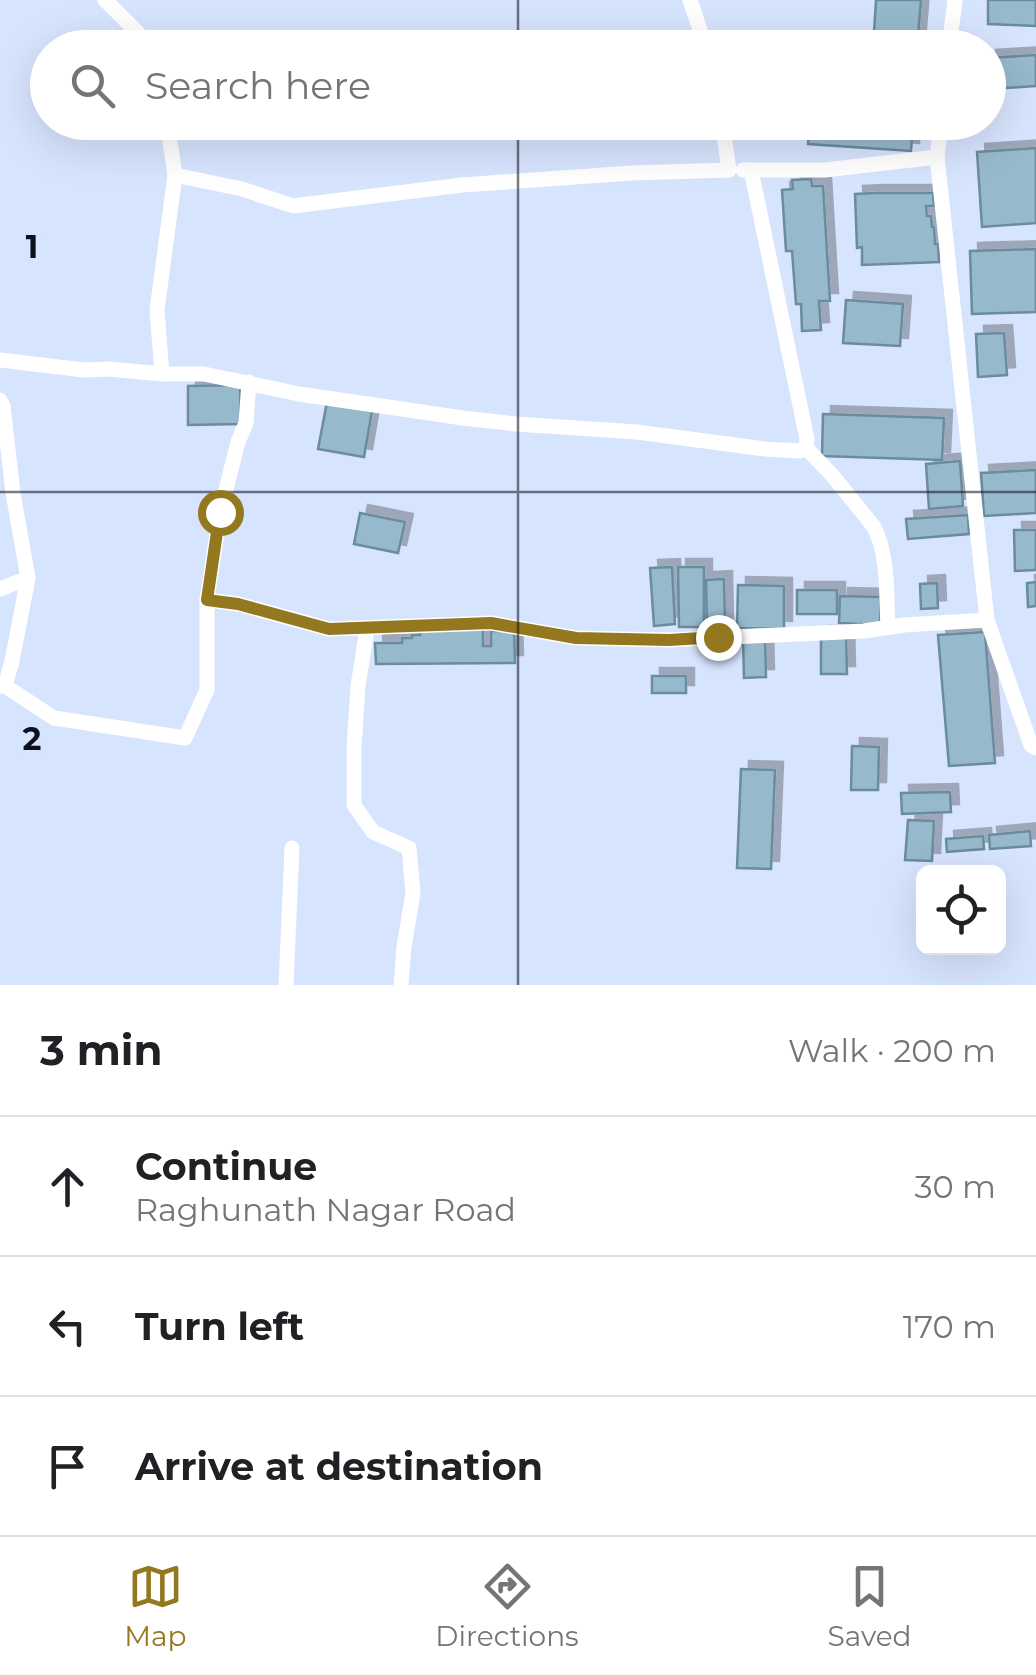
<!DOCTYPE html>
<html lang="en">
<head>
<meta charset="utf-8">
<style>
  :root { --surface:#fff; --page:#f6f6f6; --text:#202124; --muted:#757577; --line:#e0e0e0; --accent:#93781f }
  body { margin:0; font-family:Montserrat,sans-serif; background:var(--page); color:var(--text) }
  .controls { position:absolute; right:30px; bottom:30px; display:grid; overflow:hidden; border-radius:15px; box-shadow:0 10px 40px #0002 }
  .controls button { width:90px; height:90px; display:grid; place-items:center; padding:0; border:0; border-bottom:2px solid var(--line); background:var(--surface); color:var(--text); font:50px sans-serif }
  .stop { position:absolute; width:30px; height:30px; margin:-22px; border:8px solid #93781f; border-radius:50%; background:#fff }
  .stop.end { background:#93781f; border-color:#fff; box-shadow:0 2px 10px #0008 }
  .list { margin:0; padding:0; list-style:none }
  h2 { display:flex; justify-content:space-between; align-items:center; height:130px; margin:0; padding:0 40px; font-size:42px }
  h2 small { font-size:32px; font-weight:400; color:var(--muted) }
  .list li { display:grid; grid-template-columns:65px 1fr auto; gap:30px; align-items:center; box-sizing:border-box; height:140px; padding:0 40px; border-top:2px solid var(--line) }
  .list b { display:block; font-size:38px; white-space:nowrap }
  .list p { margin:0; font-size:32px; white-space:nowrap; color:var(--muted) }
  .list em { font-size:32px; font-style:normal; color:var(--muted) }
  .icon { flex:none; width:55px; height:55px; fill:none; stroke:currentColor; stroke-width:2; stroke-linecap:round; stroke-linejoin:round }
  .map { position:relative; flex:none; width:1036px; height:985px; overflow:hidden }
  .search { position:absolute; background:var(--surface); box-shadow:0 10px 40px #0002; left:30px; right:30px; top:30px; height:110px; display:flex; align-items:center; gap:25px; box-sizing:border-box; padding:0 35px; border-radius:55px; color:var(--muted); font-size:38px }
  .sheet { height:550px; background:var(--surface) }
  nav { display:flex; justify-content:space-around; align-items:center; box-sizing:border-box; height:140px; border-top:2px solid var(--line); background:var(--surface); font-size:28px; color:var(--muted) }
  nav a { display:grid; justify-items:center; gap:5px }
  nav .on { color:var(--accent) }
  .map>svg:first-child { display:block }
  .building { fill:#96b9cb; stroke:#6a8c9d; stroke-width:2.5; filter:url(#shadow) }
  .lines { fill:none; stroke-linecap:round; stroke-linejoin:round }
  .minor { stroke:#fff; stroke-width:15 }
  .route { stroke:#93781f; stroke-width:12 }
  .grid { fill:none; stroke:#0b101a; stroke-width:2.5; stroke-opacity:0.55 }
  .grid-label { font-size:32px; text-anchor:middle; font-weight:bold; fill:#0b101a; stroke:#d7e4fd; stroke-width:10; stroke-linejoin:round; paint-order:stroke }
</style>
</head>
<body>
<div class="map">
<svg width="1036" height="985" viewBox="0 0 1036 985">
  <defs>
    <filter id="shadow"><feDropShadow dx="8" dy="-8" stdDeviation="0" flood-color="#0004"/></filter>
  </defs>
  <rect width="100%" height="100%" fill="#d7e4fd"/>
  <g class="building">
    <path d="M876,0h45l-4,48h-44z"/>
    <path d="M988,0h48v26l-48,-2z"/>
    <path d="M1036,55v31l-46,3 -2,-31z"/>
    <path d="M810,122h103l-2,29 -103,-7z"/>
    <path d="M1036,148v75l-54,4 -5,-75z"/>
    <path d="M811,179l1,7h11l7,115h-11l2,29 -19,1 -1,-27h-5l-4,-53h-6l-4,-61 11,-1 -1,-9z"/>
    <path d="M875,193h58l1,13h-8l1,10h4l1,11h2l1,17h3l1,18 -77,3v-18l-5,1 -2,-54z"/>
    <path d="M1036,249v63l-64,2 -2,-63z"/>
    <path d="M846,300l57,4 -3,42 -57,-3z"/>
    <path d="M1004,333l3,42 -29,2 -2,-43z"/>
    <path d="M240,385l1,39 -53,1v-39z"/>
    <path d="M327,402l45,9 -8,46 -46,-8z"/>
    <path d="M823,414l121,4 -2,42 -120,-4z"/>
    <path d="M960,461l3,45 -34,3 -3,-45z"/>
    <path d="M1036,470v43l-52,3 -3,-43z"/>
    <path d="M360,513l45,9 -7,31 -44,-9z"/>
    <path d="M968,515l1,19 -61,5 -2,-20z"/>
    <path d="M1014,530h22v40l-21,1z"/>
    <path d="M672,567l3,57 -21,2 -4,-58z"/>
    <path d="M678,567h26v60h-25z"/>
    <path d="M724,579l1,47h-18l-1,-46z"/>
    <path d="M1036,582v24l-8,1 -1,-24z"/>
    <path d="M937,583l1,25 -17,1 -1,-25z"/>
    <path d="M738,585l46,1v43l-47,-1z"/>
    <rect x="797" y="590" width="40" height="24"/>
    <path d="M840,596l41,1 -1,28 -41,-2z"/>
    <path d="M483,629v17h8v-15h23l1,32 -139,1 -1,-21h27v-5h10v-3h8v-4z"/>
    <path d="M985,632l10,131 -46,3 -11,-131z"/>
    <path d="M821,634h25l1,40h-26z"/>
    <path d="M765,638l1,39 -22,1 -1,-39z"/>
    <rect x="652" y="676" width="34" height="17"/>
    <path d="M852,746l27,1 -1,43h-27z"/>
    <path d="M741,769l34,1 -4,99 -34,-1z"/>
    <path d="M950,792l1,20 -49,2 -1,-21z"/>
    <path d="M908,820l26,1 -2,40 -27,-1z"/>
    <path d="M1030,831l1,15 -41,3 -1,-14z"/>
    <path d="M983,836l1,13 -37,3 -1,-13z"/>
  </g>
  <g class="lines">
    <g class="minor">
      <path d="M105,0l48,48"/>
      <path d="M690,0l16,48"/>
      <path d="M949,48l6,-48"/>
      <path d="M941,122l-4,35 50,463 44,125 5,3"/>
      <path d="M743,170h82l112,-13"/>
      <path d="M175,175l67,14 51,17 169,-21 170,-12 97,-3 -7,-48"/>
      <path d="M0,360l84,10 25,-1 53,5h42l95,20 164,24 53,6 121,8 128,17 35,2 6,-3 1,-9 -56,-269"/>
      <path d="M162,374l-5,-64 18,-135 -8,-53"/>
      <path d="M0,400l3,6 10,87 15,85 -16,83 -7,25h-5"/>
      <path d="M806,448l27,28 41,51c15,30 12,67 14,100"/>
      <path d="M0,589l28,-11"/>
      <path d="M207,600l31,4 91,25 162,-6 85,15 93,2 195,-9 40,-6 83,-5"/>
      <path d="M367,629l-9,57 -4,61v58l19,27 36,16 4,45 -9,54 -3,38"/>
      <path d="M5,686l49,32 131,20 22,-48v-90l13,-87 18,-71 8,-19 3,-41"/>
      <path d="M286,985l6,-137"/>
    </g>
  </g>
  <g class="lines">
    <path class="route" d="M220,512l-13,88 31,4 91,25 162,-6 85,15 93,2 49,-3"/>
  </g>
  <path class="grid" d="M518,0v48M518,122v863M0,492h1036"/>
  <g class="grid-label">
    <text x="32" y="258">1</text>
    <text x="32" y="750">2</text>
  </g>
</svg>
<div class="controls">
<button><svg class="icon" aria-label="locate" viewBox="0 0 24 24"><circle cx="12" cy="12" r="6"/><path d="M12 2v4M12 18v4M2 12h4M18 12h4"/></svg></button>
</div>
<div class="stop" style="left:220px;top:512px"></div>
<div class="stop end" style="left:718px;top:637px"></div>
<div class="search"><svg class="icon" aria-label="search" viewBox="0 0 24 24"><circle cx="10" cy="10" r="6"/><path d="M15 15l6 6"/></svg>Search here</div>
</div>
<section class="sheet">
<h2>3 min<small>Walk · 200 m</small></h2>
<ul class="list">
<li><svg class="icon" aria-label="ahead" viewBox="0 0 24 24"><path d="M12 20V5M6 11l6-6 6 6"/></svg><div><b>Continue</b><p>Raghunath Nagar Road</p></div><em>30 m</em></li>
<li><svg class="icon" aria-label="left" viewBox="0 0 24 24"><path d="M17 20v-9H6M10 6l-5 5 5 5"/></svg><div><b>Turn left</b></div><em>170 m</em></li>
<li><svg class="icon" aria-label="arrive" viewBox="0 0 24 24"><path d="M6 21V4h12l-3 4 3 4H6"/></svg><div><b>Arrive at destination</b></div></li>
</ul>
</section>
<nav>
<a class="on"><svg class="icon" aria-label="map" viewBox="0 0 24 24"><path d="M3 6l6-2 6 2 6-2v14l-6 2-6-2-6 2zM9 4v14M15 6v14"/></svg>Map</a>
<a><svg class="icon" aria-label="directions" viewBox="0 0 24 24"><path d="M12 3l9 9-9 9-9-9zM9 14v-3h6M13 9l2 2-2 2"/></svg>Directions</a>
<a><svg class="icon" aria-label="saved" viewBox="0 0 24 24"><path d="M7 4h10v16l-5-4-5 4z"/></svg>Saved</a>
</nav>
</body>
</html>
